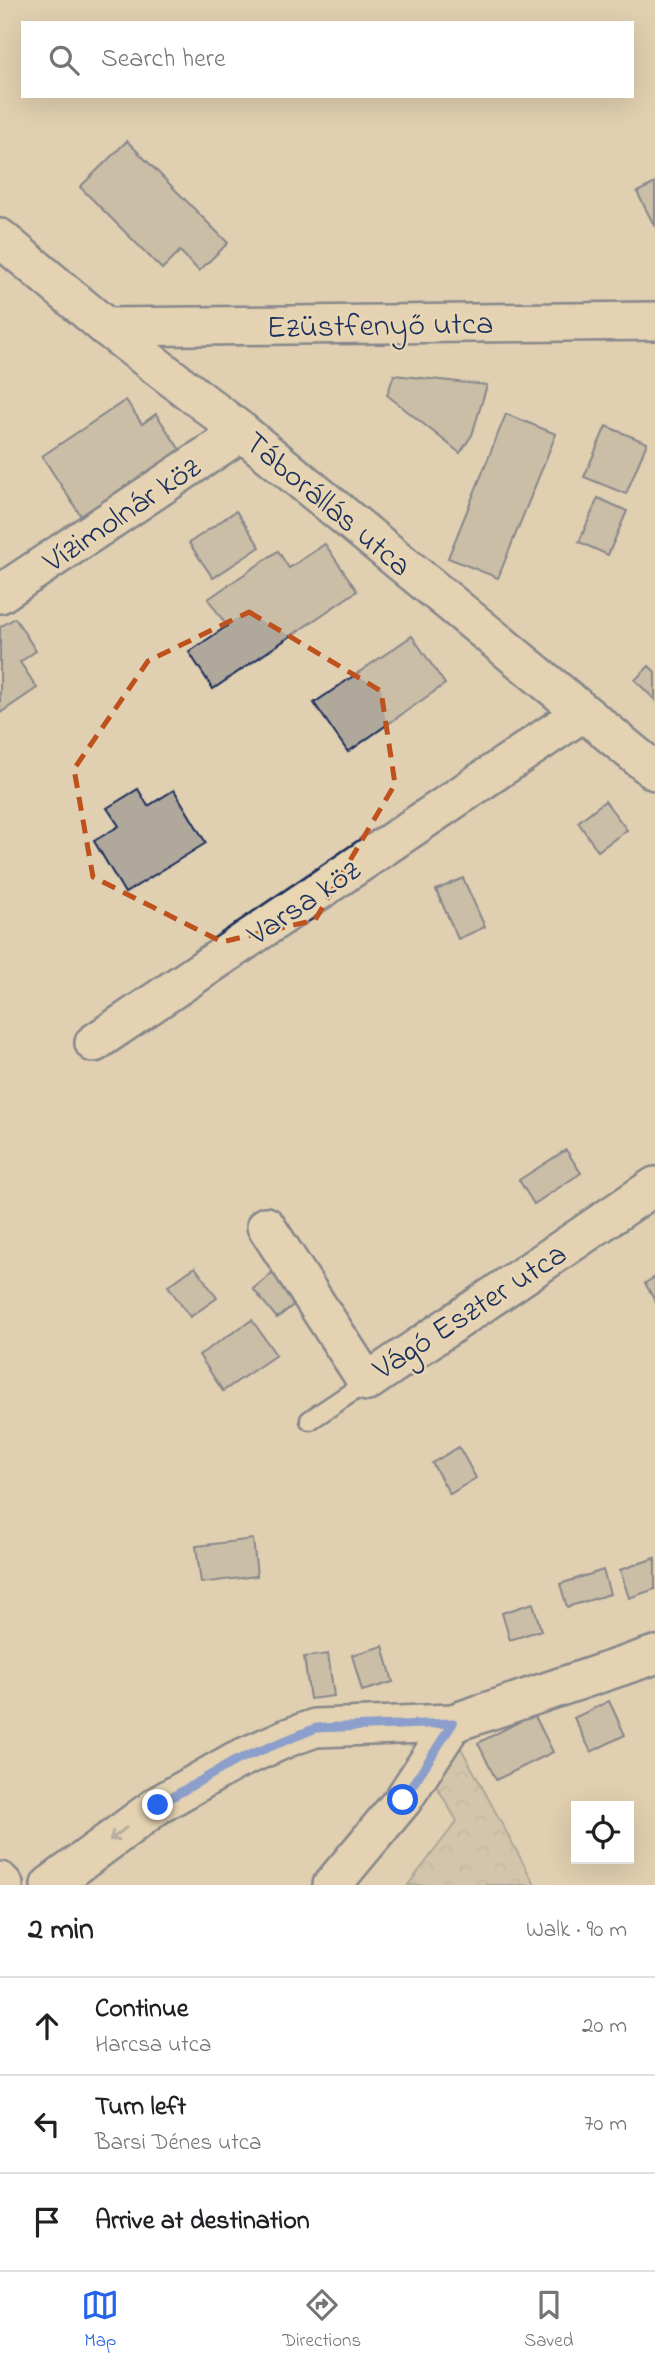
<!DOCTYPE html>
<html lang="en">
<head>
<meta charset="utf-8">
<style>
  :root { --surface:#fff; --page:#f2f2f2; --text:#202124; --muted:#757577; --line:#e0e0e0; --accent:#2563eb }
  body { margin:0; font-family:"Indie Flower",sans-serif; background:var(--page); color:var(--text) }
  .controls { position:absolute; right:21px; bottom:21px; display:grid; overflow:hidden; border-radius:0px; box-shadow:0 7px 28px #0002 }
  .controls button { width:63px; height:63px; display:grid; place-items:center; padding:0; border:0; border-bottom:2px solid var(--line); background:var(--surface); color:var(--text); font:35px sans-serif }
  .stop { position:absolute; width:21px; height:21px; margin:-16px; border:5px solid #2563eb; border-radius:50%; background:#fff }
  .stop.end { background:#2563eb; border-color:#fff; box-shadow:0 2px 7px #0008 }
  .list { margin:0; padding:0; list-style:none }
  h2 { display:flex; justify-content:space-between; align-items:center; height:91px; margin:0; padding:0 28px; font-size:30px }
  h2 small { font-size:23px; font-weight:400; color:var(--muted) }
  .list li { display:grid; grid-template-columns:46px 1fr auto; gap:21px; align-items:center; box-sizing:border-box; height:98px; padding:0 28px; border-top:2px solid var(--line) }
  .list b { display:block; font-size:26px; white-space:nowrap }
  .list p { margin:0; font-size:23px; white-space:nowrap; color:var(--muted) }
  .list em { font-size:23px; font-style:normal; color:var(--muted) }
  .icon { flex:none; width:38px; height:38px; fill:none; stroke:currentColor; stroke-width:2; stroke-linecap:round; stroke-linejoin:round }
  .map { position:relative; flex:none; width:655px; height:1885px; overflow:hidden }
  .search { position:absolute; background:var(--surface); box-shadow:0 7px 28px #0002; left:21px; right:21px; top:21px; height:77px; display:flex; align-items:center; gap:18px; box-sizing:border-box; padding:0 24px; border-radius:0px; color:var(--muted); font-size:26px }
  .sheet { height:385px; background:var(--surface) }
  nav { display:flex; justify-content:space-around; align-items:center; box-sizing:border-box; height:98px; border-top:2px solid var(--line); background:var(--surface); font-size:19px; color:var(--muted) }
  nav a { display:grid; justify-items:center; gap:4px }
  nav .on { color:var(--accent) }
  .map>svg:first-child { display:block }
  .forest { fill:url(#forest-crowns); stroke:#6e7481; stroke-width:2 }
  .building { fill:#afa89b; stroke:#1b2f5e; stroke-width:2 }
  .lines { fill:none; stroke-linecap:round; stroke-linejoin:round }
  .lane-casing { stroke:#1b2f5e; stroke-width:23 }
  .street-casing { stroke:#1b2f5e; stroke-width:42 }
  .lane { stroke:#e8d6b3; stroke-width:18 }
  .street { stroke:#e8d6b3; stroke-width:37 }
  .oneway { stroke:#828288 }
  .route { stroke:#2563eb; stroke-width:9 }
  .marked { fill:none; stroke:#bf511c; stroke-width:5; stroke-dasharray:14 9; stroke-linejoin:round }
  .labels { text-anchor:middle; stroke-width:5; stroke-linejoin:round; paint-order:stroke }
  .street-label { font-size:32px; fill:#1b2f5e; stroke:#e8d6b3 }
</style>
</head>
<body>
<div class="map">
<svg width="655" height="1885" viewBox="0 0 655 1885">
  <defs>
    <pattern id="forest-crowns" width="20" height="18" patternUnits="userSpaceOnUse" patternTransform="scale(1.75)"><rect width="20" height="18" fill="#c2b8a4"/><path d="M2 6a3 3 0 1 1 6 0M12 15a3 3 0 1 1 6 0" fill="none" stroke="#a69e90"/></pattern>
  </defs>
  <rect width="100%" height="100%" fill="#e0cfb0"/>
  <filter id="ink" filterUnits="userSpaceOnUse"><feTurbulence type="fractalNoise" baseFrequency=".0143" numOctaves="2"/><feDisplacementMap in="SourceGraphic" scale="14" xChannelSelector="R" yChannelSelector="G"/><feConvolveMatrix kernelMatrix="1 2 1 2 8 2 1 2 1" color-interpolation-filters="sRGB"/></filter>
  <g filter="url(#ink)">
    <path class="forest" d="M455,1737l80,148h-127l49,-64 -27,-46z"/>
    <g class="building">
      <path d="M127,141l101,102 -29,28 -19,-20 -18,18 -82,-82z"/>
      <path d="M655,183v44l-18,-35z"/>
      <path d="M394,375l93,10 -15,50 -12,18 -73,-58z"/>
      <path d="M126,400l16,24 14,-10 24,36 -99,66 -39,-60z"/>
      <path d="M506,414l50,20 -58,144 -50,-20z"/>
      <path d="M606,426l41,17 -21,51 -42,-17z"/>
      <path d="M598,498l29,13 -19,44 -29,-13z"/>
      <path d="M236,511l24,36 -47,31 -24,-35z"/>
      <path d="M325,544l32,47 -144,98 -24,-37 38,-26 -19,-27 70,-48 11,17z"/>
      <path d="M15,618l21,33 -16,11 17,26 -37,25v-86z"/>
      <path d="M412,636l33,48 -97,68 -34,-49z"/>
      <path d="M649,666l6,6v28l-20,-20z"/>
      <path d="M138,789l10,17 26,-16 32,53 -81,50 -31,-52 25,-15 -12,-18z"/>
      <path d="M605,801l22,29 -29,21 -20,-29z"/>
      <path d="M463,878l22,49 -27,12 -22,-49z"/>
      <path d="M566,1150l15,23 -47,31 -15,-24z"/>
      <path d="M195,1267l22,31 -27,19 -22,-31z"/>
      <path d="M278,1268l24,30 -25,20 -24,-29z"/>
      <path d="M655,1277v24l-10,-18z"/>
      <path d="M252,1320l24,35 -53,36 -24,-36z"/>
      <path d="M459,1447l17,31 -26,16 -18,-31z"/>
      <path d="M253,1539l4,37 -56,7 -5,-37z"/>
      <path d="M655,1558v31l-26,9 -9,-28z"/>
      <path d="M603,1570l7,24 -43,13 -7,-23z"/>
      <path d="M533,1603l8,27 -31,10 -8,-27z"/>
      <path d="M383,1646l10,36 -31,9 -10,-36z"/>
      <path d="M328,1654l6,42 -24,3 -6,-42z"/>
      <path d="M609,1701l16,34 -34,17 -17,-34z"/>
      <path d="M534,1714l19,38 -57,28 -18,-37z"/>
    </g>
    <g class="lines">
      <defs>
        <path id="lane" d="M310,1420l57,-38"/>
        <g id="street">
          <path d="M0,238l106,89 136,105 413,339"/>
          <path d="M106,327l549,-6"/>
          <path d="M0,594l242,-162"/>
          <path d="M94,1043l488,-330"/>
          <path d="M266,1226l101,156 288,-196"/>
          <path d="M0,1881l4,4"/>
          <path d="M50,1885l108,-80 77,-44 52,-23 28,-10 138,-5 202,-68"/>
          <path d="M332,1885l71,-85 50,-77"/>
        </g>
      </defs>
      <use href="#lane" class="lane-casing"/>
      <use href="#street" class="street-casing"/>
      <use href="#lane" class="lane"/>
      <use href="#street" class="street"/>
    </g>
    <defs><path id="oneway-shaft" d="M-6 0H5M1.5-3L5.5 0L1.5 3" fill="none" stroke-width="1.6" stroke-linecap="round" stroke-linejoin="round" transform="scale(1.75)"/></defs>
    <use class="oneway" href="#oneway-shaft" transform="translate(118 1834) rotate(143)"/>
  </g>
  <g class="lines" filter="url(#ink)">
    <path class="route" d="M158,1805l77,-44 81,-33 137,-5 -50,77"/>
  </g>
  <path d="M0 0H655V1885H0ZM249,612l132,79 14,93 -80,136 -93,22 -129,-65 -19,-108 74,-108z" fill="#e0cfb0" fill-opacity=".55" fill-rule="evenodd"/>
  <path class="marked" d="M249,612l132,79 14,93 -80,136 -93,22 -129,-65 -19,-108 74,-108z"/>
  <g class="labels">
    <g class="street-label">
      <text transform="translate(380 324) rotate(-1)" y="11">Ezüstfenyő utca</text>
      <text transform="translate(329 503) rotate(40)" y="11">Táborállás utca</text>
      <text transform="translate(121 513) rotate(-34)" y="11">Vízimolnár köz</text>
      <text transform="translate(303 901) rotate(-34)" y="11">Varsa köz</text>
      <text transform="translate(469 1310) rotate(-33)" y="11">Vágó Eszter utca</text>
    </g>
  </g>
</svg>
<div class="controls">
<button><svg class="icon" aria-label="locate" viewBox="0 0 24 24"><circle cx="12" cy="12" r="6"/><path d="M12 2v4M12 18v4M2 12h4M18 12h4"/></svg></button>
</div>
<div class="stop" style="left:403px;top:1800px"></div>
<div class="stop end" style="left:158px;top:1805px"></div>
<div class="search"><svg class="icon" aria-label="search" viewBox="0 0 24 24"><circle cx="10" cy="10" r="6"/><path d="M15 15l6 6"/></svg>Search here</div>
</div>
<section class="sheet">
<h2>2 min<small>Walk · 90 m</small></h2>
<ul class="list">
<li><svg class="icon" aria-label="ahead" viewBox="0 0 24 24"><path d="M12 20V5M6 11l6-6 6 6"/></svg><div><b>Continue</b><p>Harcsa utca</p></div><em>20 m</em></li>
<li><svg class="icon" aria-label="left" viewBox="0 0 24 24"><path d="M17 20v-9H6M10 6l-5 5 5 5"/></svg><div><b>Turn left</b><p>Barsi Dénes utca</p></div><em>70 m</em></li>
<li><svg class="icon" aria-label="arrive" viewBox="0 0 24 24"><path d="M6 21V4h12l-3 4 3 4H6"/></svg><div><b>Arrive at destination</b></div></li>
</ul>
</section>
<nav>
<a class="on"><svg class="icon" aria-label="map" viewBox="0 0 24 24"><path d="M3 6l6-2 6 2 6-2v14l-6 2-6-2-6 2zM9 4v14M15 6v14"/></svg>Map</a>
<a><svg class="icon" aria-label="directions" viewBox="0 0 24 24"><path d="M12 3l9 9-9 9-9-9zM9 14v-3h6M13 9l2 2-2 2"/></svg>Directions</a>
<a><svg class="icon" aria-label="saved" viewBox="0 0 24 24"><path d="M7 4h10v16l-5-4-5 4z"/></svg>Saved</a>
</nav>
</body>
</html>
